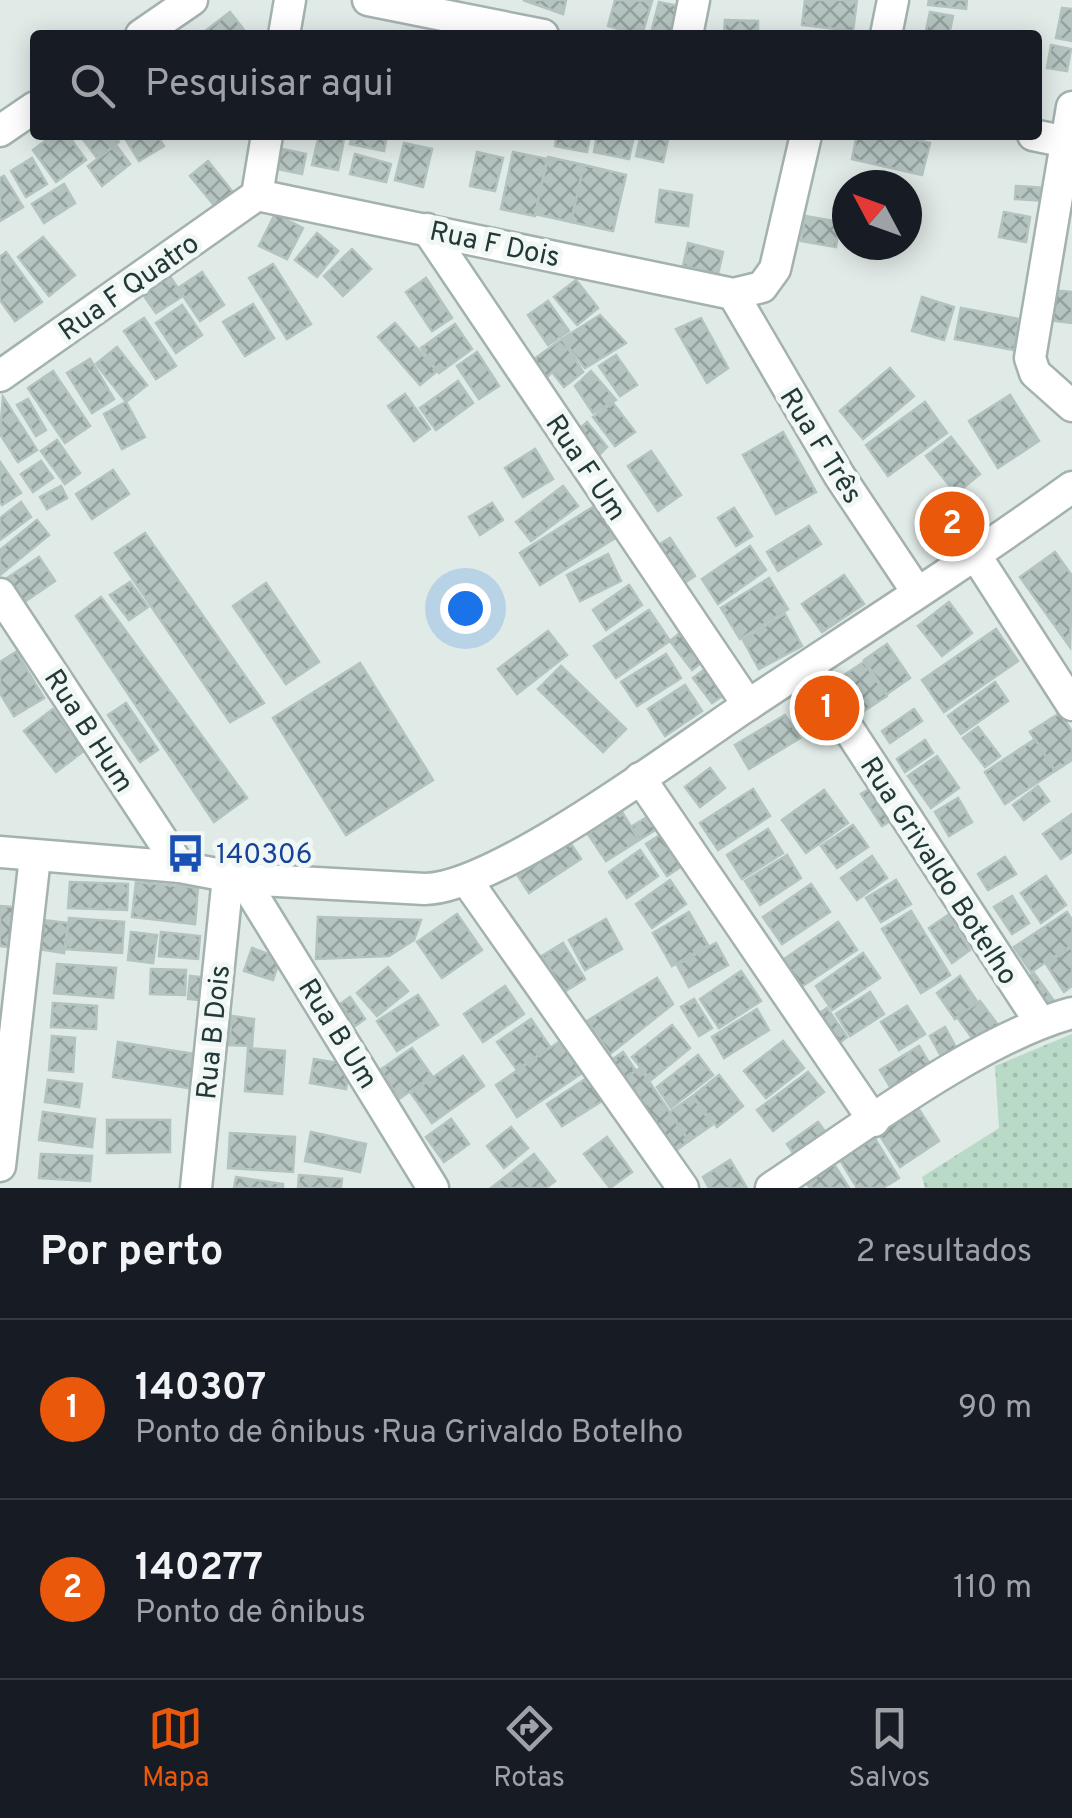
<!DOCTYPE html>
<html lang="pt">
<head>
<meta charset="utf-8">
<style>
  :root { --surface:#171b24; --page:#20242c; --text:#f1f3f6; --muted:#9ea1a6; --line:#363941; --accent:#ea580c }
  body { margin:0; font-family:Overpass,sans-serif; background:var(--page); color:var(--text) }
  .compass { position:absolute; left:832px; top:170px; width:90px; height:90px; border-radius:50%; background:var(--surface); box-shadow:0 5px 25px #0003; rotate:311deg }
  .you { position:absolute; left:465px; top:608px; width:35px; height:35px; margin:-25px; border:8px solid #fff; border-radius:50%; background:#1a73e8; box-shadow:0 0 0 15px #1a73e833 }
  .badge { display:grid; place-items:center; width:65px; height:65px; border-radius:50%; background:var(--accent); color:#fff; font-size:32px; font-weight:700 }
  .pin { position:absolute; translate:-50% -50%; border:5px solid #fff; box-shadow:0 2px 10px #0006 }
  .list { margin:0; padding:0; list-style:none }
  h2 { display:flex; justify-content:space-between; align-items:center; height:130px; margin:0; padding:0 40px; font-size:42px }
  h2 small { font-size:32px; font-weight:400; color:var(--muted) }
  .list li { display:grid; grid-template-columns:65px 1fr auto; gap:30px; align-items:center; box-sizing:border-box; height:180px; padding:0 40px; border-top:2px solid var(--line) }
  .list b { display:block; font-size:38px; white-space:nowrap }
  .list p { margin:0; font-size:32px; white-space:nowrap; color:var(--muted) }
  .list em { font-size:32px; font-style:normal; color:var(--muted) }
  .icon { flex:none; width:55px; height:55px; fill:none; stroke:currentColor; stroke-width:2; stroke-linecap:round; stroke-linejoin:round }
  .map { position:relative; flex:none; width:1072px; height:1188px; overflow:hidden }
  .search { position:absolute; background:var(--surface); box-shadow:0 5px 25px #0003; left:30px; right:30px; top:30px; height:110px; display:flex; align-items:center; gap:25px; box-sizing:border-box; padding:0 35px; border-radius:10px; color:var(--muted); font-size:38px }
  .sheet { height:490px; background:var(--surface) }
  nav { display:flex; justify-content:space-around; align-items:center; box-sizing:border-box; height:140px; border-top:2px solid var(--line); background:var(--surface); font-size:28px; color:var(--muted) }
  nav a { display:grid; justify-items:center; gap:5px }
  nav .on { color:var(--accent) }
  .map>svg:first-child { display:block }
  .grass { fill:url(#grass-dots) }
  .building { fill:url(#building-cross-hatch); stroke:#b3c3bf; stroke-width:2.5 }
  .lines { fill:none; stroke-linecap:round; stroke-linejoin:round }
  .minor-casing { stroke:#a3b1af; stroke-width:35 }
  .minor { stroke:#fff; stroke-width:30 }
  .labels { text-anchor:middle; stroke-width:10; stroke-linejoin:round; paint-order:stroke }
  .street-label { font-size:28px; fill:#223937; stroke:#f0f7f4 }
  .transit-label { font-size:28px; fill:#164399; stroke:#f0f7f4; text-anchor:start }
</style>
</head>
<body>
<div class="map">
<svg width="1072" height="1188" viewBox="0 0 1072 1188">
  <defs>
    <pattern id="grass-dots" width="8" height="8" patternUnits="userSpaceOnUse" patternTransform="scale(2.5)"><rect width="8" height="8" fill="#badac8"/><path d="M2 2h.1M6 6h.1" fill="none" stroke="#a0bcac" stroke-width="1.8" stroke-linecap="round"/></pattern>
    <pattern id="building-cross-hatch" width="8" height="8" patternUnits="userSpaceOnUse" patternTransform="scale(2.5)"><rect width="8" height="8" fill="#b5c4c0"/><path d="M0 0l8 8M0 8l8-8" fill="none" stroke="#93a09d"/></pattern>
  </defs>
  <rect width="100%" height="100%" fill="#e0eae7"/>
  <path class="grass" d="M1072,1034v154h-147l-3,-11 77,-49 -4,-62z"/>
  <g class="building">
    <path d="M523,0h43l-3,14z"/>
    <path d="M615,0l37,1 -10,34 -34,-9z"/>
    <path d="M805,0h52l-4,31 -51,-6z"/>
    <path d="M929,0h38l-1,9 -38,-4z"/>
    <path d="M659,2l19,4 -6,29 -21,-2z"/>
    <path d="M1062,8l10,1v32l-16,-3z"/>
    <path d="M230,12l18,23h-48z"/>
    <path d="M930,12l23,4 -4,19h-24z"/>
    <path d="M725,20l33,1v14h-34z"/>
    <path d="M1051,45l20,4 -4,22 -20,-3z"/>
    <path d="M53,135h15l18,25 -30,22 -23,-32z"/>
    <path d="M80,135h34l5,7 -22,16z"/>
    <path d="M123,135h34l7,11 -25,15z"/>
    <path d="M319,135l25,4 -6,31 -26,-5z"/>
    <path d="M352,135h35l-3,16 -34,-7z"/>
    <path d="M557,135h33l-3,17 -32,-6z"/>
    <path d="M597,135h37l-5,24 -35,-7z"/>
    <path d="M641,135h28l-6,27 -27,-6z"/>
    <path d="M857,135h36l37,8 -8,32 -70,-16z"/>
    <path d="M404,143l28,6 -9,38 -28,-7z"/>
    <path d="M116,145l14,19 -28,22 -14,-20z"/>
    <path d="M273,147l33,7 -4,20 -34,-7z"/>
    <path d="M477,152l26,6 -8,33 -25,-5z"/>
    <path d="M513,152l34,7 -12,57 -34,-7z"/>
    <path d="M355,154l36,10 -5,18 -36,-8z"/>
    <path d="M548,157l36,8 -13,57 -36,-8z"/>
    <path d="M32,158l15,26 -21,13 -15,-26z"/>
    <path d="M208,161l28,35 -18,14 -28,-34z"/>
    <path d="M584,165l42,10 -13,56 -42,-9z"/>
    <path d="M4,176l19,31 -23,14v-43z"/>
    <path d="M64,184l11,19 -31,20 -12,-19z"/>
    <path d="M1016,186l29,2 -1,13 -29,-2z"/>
    <path d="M660,190l32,5 -4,31 -32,-4z"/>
    <path d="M1004,212l26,5 -4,25 -27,-5z"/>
    <path d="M275,214l28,14 -16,31 -28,-13z"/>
    <path d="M805,216l35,6 -4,25 -35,-6z"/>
    <path d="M317,233l21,18 -21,26 -22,-17z"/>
    <path d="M43,237l32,38 -26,21 -31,-39z"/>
    <path d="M688,243l35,9 -5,22 -35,-8z"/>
    <path d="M352,249l19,20 -28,27 -19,-20z"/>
    <path d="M6,252l36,50 -27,19 -15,-21v-43z"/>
    <path d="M273,264l38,60 -24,15 -38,-61z"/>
    <path d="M202,272l22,33 -24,16 -22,-33z"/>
    <path d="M169,275l14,21 -27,17 -14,-20z"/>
    <path d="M426,278l26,40 -20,13 -26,-39z"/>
    <path d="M576,280l22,28 -21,17 -23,-28z"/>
    <path d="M1050,290l22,2v31l-25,-3z"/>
    <path d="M922,297l32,10 -10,33 -32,-9z"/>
    <path d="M548,301l21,30 -21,14 -20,-30z"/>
    <path d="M253,304l21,34 -29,18 -22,-34z"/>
    <path d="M182,305l20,30 -26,18 -20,-30z"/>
    <path d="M961,308l58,11 -5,31 -59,-11z"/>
    <path d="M600,315l26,28 -41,25 -23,-29z"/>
    <path d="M144,318l32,48 -20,13 -32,-48z"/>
    <path d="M701,318l27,50 -21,15 -31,-54z"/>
    <path d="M395,323l42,48 -17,14 -42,-48z"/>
    <path d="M455,324l17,25 -33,24 -18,-25z"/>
    <path d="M562,339l21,33 -19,15 -12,-15 -10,11 -12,-21z"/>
    <path d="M117,347l30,38 -21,17 -30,-38z"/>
    <path d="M477,352l22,34 -20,13 -22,-33z"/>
    <path d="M616,355l21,30 -17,11 -21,-30z"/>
    <path d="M90,359l24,40 -22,14 -25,-40z"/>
    <path d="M890,368l24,28 -51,43 -23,-28z"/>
    <path d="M53,371l37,55 -25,17 -37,-55z"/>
    <path d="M591,371l25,29 -23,13 -18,-27z"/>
    <path d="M458,381l15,22 -37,27 -16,-22z"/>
    <path d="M405,394l25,35 -16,12 -26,-35z"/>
    <path d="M1010,395l29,46 -41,27 -29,-47z"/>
    <path d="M3,397l34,53 -19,12 -18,-28z"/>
    <path d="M28,399l18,31 -10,6 -19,-31z"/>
    <path d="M126,402l19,35 -23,12 -18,-35z"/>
    <path d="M925,402l22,31 -59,43 -22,-31z"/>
    <path d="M613,403l22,29 -20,14 -22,-29z"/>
    <path d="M587,422l20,25 -12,12 -20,-26z"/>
    <path d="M783,432l33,60 -40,22 -33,-59z"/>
    <path d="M951,437l29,37 -24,20 -30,-38z"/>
    <path d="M57,440l23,33 -15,11 -24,-33z"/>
    <path d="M535,449l18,30 -30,18 -18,-29z"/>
    <path d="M651,451l30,44 -23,16 -30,-45z"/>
    <path d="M41,461l12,17 -20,14 -12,-18z"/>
    <path d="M0,462l21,31 -19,12 -2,-3z"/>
    <path d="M113,470l16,24 -37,25 -16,-25z"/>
    <path d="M61,486l6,12 -20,11 -7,-12z"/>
    <path d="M563,486l15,20 -47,35 -15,-19z"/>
    <path d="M21,502l10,15 -31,23v-22z"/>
    <path d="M492,503l11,17 -23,15 -11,-18z"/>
    <path d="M596,505l19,33 -75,47 -20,-32z"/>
    <path d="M734,508l18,28 -16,10 -18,-28z"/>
    <path d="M37,520l12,15 -49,40v-25z"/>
    <path d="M809,526l12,18 -43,27 -11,-19z"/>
    <path d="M145,533l119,170 -34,19 -115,-169z"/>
    <path d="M670,538l25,38 -15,10 -25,-39z"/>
    <path d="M750,546l16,24 -48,34 -16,-25z"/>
    <path d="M1055,552l17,24 -2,71 -50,-70z"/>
    <path d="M608,554l13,27 -41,20 -13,-26z"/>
    <path d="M39,557l16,24 -35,24 -16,-25z"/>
    <path d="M844,575l20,29 -42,28 -20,-28z"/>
    <path d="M769,578l19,31 -48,30 -19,-31z"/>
    <path d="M130,582l18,25 -19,13 -19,-25z"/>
    <path d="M266,583l53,79 -33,22 -53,-78z"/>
    <path d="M629,585l13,20 -36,25 -13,-20z"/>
    <path d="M101,597l146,201 -33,24 -138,-206z"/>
    <path d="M949,602l23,31 -30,23 -24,-30z"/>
    <path d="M649,610l21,31 -54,37 -22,-32z"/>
    <path d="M785,614l17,32 -43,23 -16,-29z"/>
    <path d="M996,629l22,32 -74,51 -22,-32z"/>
    <path d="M684,630l23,28 -15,12 -22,-29z"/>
    <path d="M548,631l19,24 -50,39 -19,-25z"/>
    <path d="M887,644l23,34 -23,16 -23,-34z"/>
    <path d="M16,652l28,46 -30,18 -14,-23v-31z"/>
    <path d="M666,654l15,24 -44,28 -16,-24z"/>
    <path d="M864,662l23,34 -23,15 -23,-34z"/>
    <path d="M360,663l73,117 -87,55 -73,-117z"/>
    <path d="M561,666l65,63 -23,23 -65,-63z"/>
    <path d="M705,669l19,26 -12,8 -19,-25z"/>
    <path d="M995,682l13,19 -47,33 -13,-18z"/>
    <path d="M685,685l17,26 -37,25 -17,-27z"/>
    <path d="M126,703l32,47 -18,12 -32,-47z"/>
    <path d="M53,709l32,41 -29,22 -32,-41z"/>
    <path d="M914,709l8,12 -32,22 -8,-12z"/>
    <path d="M1060,713l12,18v29l-17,11 -25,-39z"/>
    <path d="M785,715l15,23 -51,31 -14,-24z"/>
    <path d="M978,727l22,29 -15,11 -22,-29z"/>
    <path d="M1035,739l20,32 -50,33 -20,-32z"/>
    <path d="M925,740l8,13 -28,19 -8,-13z"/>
    <path d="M937,756l22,32 -28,20 -23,-32z"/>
    <path d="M710,768l15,20 -25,19 -15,-20z"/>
    <path d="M875,786l20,32 -13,8 -21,-32z"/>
    <path d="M1038,786l11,15 -25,19 -11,-15z"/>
    <path d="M753,789l17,27 -52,34 -18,-27z"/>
    <path d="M824,790l24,33 -42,30 -24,-33z"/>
    <path d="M958,798l14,24 -23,14 -14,-24z"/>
    <path d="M622,812l17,28 -33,21 -18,-27z"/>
    <path d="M652,814l8,13 -21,13 -8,-13z"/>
    <path d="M1072,814v38l-11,7 -18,-25z"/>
    <path d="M853,825l15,22 -31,21 -16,-22z"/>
    <path d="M768,829l15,24 -41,26 -15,-24z"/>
    <path d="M665,832l20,32 -18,12 -21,-32z"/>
    <path d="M569,841l12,18 -52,34 -11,-17z"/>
    <path d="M640,850l18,26 -31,22 -18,-26z"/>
    <path d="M787,855l14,23 -41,27 -15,-24z"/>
    <path d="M872,856l15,22 -30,22 -16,-22z"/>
    <path d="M1005,857l11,17 -28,16 -10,-16z"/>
    <path d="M1046,876l20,29 -25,18 -20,-30z"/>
    <path d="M670,880l16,24 -34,24 -16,-24z"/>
    <path d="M896,880l15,24 -30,18 -15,-24z"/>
    <path d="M70,882l58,2 -1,26 -59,-2z"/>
    <path d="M136,882l62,6 -3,36 -63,-7z"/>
    <path d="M811,884l19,28 -48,32 -19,-27z"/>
    <path d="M1012,896l17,27 -17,11 -18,-27z"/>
    <path d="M0,906l23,2 -5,40 -18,-2z"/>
    <path d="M911,911l39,64 -29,18 -39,-64z"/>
    <path d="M689,912l19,33 -36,21 -19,-33z"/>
    <path d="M1067,912l5,8v25l-41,27 -17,-25z"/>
    <path d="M457,914l25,36 -40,28 -25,-36z"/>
    <path d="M948,915l22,35 -18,13 -23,-35z"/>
    <path d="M318,917l103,3 -7,20 -25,16 -73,3z"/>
    <path d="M69,918l55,4 -2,31 -56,-4z"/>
    <path d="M606,919l16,30 -37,21 -16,-30z"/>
    <path d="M43,920l25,3 -4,30 -26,-4z"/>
    <path d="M838,922l19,28 -65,43 -18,-27z"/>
    <path d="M131,932l26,3 -4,28 -25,-3z"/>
    <path d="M161,932l39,4 -2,23 -39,-3z"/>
    <path d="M563,943l22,36 -21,13 -22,-36z"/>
    <path d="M716,943l12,22 -39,22 -12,-22z"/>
    <path d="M1072,947v39l-8,6 -18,-28z"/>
    <path d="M252,948l28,10 -7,22 -29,-9z"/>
    <path d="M863,953l17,25 -48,32 -16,-24z"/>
    <path d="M57,964l59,4 -3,30 -59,-5z"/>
    <path d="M388,967l20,24 -31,25 -20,-23z"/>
    <path d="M151,969l35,1 -1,25 -35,-1z"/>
    <path d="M741,971l20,30 -42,27 -19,-29z"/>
    <path d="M1034,973l20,28 -15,12 -20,-29z"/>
    <path d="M190,976l21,2 -3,23 -20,-2z"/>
    <path d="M960,976l18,27 -23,16 -18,-26z"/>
    <path d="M657,978l16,26 -63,50 -23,-33z"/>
    <path d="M505,986l19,28 -41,28 -19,-28z"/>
    <path d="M870,992l14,22 -34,22 -14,-22z"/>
    <path d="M418,995l20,30 -41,26 -20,-30z"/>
    <path d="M350,997l15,22 -10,7 -15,-22z"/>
    <path d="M694,999l18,29 -13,8 -18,-29z"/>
    <path d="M980,1001l18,24 -23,17 -18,-25z"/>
    <path d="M53,1003l44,3 -1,23 -45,-2z"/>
    <path d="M907,1006l18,28 -26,16 -18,-28z"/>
    <path d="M827,1008l20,29 -10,8 -20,-30z"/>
    <path d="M757,1009l12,21 -45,28 -12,-21z"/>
    <path d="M232,1016l22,3 -2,27 -23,-1z"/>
    <path d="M531,1019l19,28 -33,23 -20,-28z"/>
    <path d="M672,1025l18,23 -39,32 -19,-23z"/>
    <path d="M945,1027l16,30 -15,8 -16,-29z"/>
    <path d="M52,1036l23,2 -2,34 -24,-2z"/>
    <path d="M566,1037l22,32 -71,48 -21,-32z"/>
    <path d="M783,1041l21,27 -38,30 -22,-27z"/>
    <path d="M118,1042l83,13 -5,34 -83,-12z"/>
    <path d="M919,1046l15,25 -39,24 -15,-25z"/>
    <path d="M248,1048l37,3 -3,43 -37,-3z"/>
    <path d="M412,1048l20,28 -33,23 -19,-29z"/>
    <path d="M623,1052l13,19 -14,9 -12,-19z"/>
    <path d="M698,1055l15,20 -42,33 -14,-21z"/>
    <path d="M463,1056l21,30 -52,37 -21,-30z"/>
    <path d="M314,1059l36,6 -4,24 -36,-6z"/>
    <path d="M640,1068l49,73 -18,13 -50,-73z"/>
    <path d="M808,1072l16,20 -51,39 -16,-21z"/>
    <path d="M719,1075l24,31 -26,21 -24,-31z"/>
    <path d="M590,1076l15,23 -43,27 -15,-22z"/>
    <path d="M48,1080l34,4 -3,23 -34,-5z"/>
    <path d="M693,1096l19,29 -23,16 -19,-29z"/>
    <path d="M918,1108l21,33 -39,26 -21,-33z"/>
    <path d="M43,1112l52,7 -3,28 -53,-7z"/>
    <path d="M451,1119l18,25 -25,18 -18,-25z"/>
    <path d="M107,1120h63v32l-63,1z"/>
    <path d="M818,1122l14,19 -32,22 -13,-19z"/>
    <path d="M511,1127l17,21 -24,20 -17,-22z"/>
    <path d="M311,1132l55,12 -6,28 -55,-11z"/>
    <path d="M230,1133l65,4 -2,35 -65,-4z"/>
    <path d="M872,1134l27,44 -16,10h-26l-20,-33z"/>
    <path d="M607,1137l25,35 -22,16 -26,-34z"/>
    <path d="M41,1154l51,2 -2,25 -51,-3z"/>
    <path d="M534,1154l21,27 -9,7h-55z"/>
    <path d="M730,1160l17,28h-38l-6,-11z"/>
    <path d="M832,1161l17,27h-39l-6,-8z"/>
    <path d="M299,1175l43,4 -1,9h-43z"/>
    <path d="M236,1177l47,7v4h-49z"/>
  </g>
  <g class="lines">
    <defs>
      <g id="minor">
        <path d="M368,0l175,35"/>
        <path d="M141,35l51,-35"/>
        <path d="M284,35l6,-35"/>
        <path d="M687,35l7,-35"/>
        <path d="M886,35l7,-35"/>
        <path d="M1072,107l-42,251 5,15 37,33"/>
        <path d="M0,131l35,-24"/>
        <path d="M1033,135l39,8"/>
        <path d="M257,195l476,99 29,-7 13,-18 31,-134"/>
        <path d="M257,195l10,-60"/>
        <path d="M427,229l321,476"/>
        <path d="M733,294l106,181 78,117"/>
        <path d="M0,376l257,-181"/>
        <path d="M976,556l96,149"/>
        <path d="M0,594l180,273"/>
        <path d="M808,667l232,355"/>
        <path d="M640,778l234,343"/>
        <path d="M0,852l180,15 63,12 182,10c72,-1 254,-138 320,-182 110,-73 220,-143 327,-220"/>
        <path d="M243,879l190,309"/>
        <path d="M467,881l216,307"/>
        <path d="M0,1166l35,-309"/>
        <path d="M196,1188l32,-311"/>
        <path d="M771,1188c85,-56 206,-149 301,-175"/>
      </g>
    </defs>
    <use href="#minor" class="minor-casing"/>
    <use href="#minor" class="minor"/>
  </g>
  <defs>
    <symbol id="bus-bare" viewBox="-9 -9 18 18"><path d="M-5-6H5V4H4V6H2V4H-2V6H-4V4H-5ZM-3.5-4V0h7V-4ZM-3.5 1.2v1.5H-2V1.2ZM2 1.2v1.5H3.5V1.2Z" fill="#1a4fb4" stroke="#f0f7f4" stroke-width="2.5" paint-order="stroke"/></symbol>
  </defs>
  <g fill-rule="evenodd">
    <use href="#bus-bare" x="158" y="826" width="55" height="55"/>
  </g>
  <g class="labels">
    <g class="street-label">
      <text transform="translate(495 243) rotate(12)" y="10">Rua F Dois</text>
      <text transform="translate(128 286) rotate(-35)" y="10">Rua F Quatro</text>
      <text transform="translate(822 445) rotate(58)" y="10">Rua F Três</text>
      <text transform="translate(587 467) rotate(56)" y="10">Rua F Um</text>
      <text transform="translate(90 730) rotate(57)" y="10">Rua B Hum</text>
      <text transform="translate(940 870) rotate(57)" y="10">Rua Grivaldo Botelho</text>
      <text transform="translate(212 1032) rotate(-84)" y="10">Rua B Dois</text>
      <text transform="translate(339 1033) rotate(58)" y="10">Rua B Um</text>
    </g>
    <g class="transit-label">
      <text x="216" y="863">140306</text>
    </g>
  </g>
</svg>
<svg class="compass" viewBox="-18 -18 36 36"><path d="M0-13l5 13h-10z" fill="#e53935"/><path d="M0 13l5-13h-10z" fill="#9ea1a6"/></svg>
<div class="you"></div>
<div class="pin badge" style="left:827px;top:708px">1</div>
<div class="pin badge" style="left:952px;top:524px">2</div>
<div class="search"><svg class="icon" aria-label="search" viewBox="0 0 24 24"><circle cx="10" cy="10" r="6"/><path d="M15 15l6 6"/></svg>Pesquisar aqui</div>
</div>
<section class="sheet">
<h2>Por perto<small>2 resultados</small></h2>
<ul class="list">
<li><span class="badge">1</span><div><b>140307</b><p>Ponto de ônibus · Rua Grivaldo Botelho</p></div><em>90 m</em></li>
<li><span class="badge">2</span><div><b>140277</b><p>Ponto de ônibus</p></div><em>110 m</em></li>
</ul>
</section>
<nav>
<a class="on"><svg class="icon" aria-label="map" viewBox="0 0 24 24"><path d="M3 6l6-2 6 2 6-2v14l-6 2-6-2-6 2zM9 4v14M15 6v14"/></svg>Mapa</a>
<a><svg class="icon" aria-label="directions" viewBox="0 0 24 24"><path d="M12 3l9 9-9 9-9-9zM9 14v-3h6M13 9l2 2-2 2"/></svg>Rotas</a>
<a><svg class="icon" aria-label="saved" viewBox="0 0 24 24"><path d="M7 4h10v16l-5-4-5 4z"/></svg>Salvos</a>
</nav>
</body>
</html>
